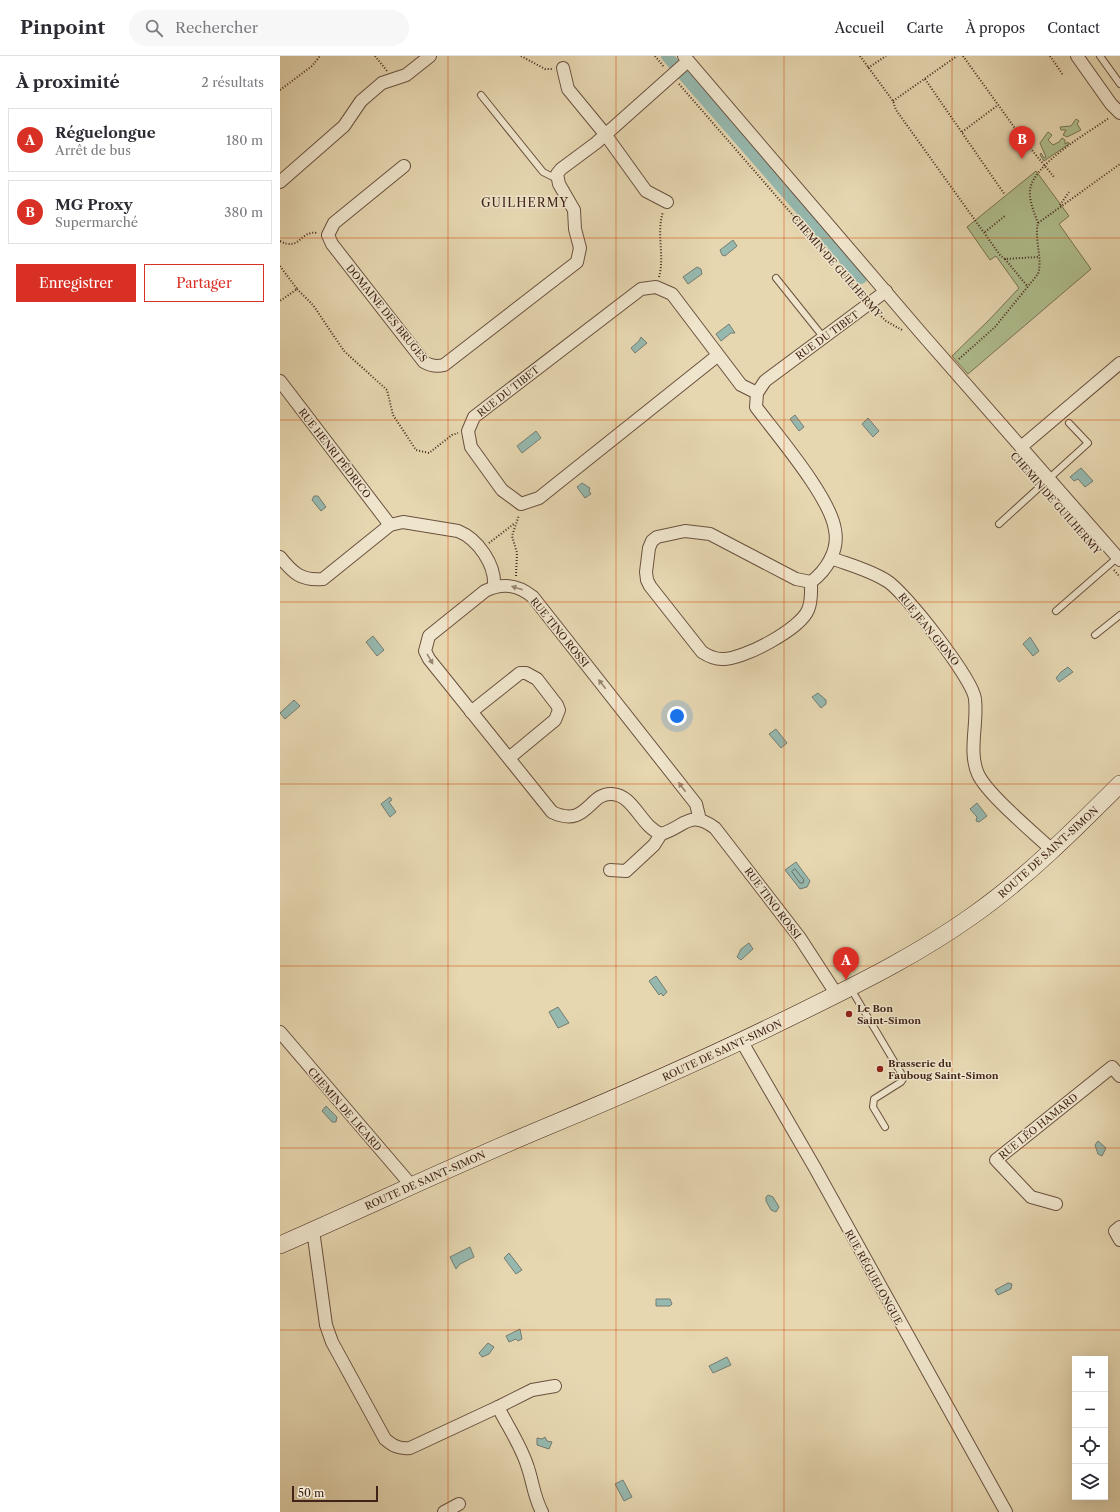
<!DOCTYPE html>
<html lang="fr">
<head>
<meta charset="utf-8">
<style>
  :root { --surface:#fff; --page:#f7f7f7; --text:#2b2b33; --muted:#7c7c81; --line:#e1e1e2; --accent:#d93025 }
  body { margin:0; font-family:"Libre Caslon Text",serif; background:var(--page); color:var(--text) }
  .controls { position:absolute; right:12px; bottom:12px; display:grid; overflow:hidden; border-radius:0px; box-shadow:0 4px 16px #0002 }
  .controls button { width:36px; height:36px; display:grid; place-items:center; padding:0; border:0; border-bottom:1px solid var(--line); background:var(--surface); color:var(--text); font:20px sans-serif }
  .scale { position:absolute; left:12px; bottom:10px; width:86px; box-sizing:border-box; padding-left:4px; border:2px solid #412419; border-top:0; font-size:11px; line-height:14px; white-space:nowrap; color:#412419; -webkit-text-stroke:3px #efe5cc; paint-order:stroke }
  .you { position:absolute; left:397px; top:660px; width:14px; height:14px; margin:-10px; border:3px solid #fff; border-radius:50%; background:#1a73e8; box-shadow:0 0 0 6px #1a73e833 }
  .badge { display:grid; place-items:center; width:26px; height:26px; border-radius:50%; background:var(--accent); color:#fff; font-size:13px; font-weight:700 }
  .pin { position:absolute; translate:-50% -33px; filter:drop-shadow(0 1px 2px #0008) }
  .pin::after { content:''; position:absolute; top:21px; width:14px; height:12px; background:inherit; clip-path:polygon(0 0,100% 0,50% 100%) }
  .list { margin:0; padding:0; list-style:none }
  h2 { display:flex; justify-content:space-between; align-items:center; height:52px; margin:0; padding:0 16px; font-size:17px }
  h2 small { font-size:13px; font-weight:400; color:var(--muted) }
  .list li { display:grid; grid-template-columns:26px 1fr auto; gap:12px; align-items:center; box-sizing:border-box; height:64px; margin:0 8px 8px; padding:0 8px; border:1px solid var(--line); border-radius:0px }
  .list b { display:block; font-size:15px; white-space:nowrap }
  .list p { margin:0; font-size:13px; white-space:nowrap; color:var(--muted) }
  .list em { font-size:13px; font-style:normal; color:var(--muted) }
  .actions { display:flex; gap:8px; padding:12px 16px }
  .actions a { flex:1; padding:9px 0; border:1px solid var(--accent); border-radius:0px; text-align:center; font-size:14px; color:var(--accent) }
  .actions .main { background:var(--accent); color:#fff }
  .icon { flex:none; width:22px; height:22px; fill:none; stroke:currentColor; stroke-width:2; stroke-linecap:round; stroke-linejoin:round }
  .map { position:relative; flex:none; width:840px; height:1456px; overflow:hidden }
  header { display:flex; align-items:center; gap:24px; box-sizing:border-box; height:56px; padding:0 20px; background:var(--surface); border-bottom:1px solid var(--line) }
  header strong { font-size:19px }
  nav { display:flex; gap:22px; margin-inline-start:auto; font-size:14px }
  .search { width:280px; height:36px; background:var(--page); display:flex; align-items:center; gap:10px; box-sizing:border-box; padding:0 14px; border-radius:22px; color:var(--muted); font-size:15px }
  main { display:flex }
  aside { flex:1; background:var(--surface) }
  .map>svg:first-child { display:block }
  .green { fill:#b0bf8f; stroke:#787254 }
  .water { fill:#96b9af; stroke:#747d73 }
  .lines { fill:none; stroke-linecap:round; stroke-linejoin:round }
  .shore { stroke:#6c6e64; stroke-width:1 }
  .canal { stroke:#96b9af; stroke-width:12 }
  .service-casing { stroke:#6a513f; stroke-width:8 }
  .minor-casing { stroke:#6a513f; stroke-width:14 }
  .secondary-casing { stroke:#412419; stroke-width:18 }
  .path { stroke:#412419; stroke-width:2; stroke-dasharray:1 2; stroke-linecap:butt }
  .service { stroke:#efe5cc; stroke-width:6 }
  .minor { stroke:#efe5cc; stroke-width:12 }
  .secondary { stroke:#efe5cc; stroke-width:17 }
  .oneway { fill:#988472 }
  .grid { fill:none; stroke:#cf510e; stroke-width:1; stroke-opacity:0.55 }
  .poi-dot { fill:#8f2418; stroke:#efe5cc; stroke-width:1.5 }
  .labels { text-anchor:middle; stroke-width:3; stroke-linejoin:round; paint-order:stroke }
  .street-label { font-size:10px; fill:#412419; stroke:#efe5cc }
  .poi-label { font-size:10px; font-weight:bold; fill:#412419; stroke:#efe5cc; text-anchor:start }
  .quarter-label { font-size:12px; letter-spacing:1px; fill:#412419; stroke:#efe5cc }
</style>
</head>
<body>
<header>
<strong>Pinpoint</strong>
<div class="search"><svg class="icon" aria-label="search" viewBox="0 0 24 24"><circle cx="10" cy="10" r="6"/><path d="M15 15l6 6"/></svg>Rechercher</div>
<nav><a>Accueil</a><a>Carte</a><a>À propos</a><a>Contact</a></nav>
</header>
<main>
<aside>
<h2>À proximité<small>2 résultats</small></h2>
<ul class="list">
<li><span class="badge">A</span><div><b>Réguelongue</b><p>Arrêt de bus</p></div><em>180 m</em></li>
<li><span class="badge">B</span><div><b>MG Proxy</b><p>Supermarché</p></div><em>380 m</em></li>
</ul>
<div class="actions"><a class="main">Enregistrer</a><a>Partager</a></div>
</aside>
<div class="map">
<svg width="840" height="1456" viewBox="0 0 840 1456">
  <rect width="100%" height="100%" fill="#e6d7b1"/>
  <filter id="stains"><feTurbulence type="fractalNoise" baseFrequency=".005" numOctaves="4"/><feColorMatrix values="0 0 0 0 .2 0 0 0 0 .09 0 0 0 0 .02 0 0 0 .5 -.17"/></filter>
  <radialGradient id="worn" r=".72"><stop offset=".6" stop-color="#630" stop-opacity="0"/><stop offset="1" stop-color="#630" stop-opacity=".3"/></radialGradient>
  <g class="green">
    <path d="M796,63l3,2 -2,3 4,6 -14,7 -4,-2 3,-5h-5l-1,-3 11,-1z"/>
    <path d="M768,76l4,3 -4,5 5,5 6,-3 3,-4 3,2v4l3,-2 1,2 -25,17 -4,-6 1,-2 3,5 2,-1 -6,-14z"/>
    <path d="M756,115l33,45 -10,8 32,45 -123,105 -16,-18 38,-37 29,-31 -23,-32 -6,4 -23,-33z"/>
  </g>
  <g class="water">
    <path d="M453,184l4,6 -12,10 -3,-1 -2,-5z"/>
    <path d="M417,211l4,2 1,5 -14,10 -5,-7z"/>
    <path d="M449,268l6,9h-4l-10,8 -5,-7z"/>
    <path d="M361,281l6,6 -12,10 -4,-5 8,-7z"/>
    <path d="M515,359l9,12 -5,4 -9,-12z"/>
    <path d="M588,362l11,13 -6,6 -11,-13z"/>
    <path d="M256,375l5,7 -19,15 -5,-7z"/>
    <path d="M801,412l12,13 -8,6 -7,-8 -4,2 -4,-4z"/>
    <path d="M302,427l8,5 -1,3 2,3 -6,4 -8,-11z"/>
    <path d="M34,440h4l8,11 -5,4 -9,-11z"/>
    <path d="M93,580l11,14 -7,6 -11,-14z"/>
    <path d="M750,581l9,14 -6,5 -10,-12z"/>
    <path d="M788,611l5,5 -14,10 -3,-4 5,-6z"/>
    <path d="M538,637l8,7v4l-5,4 -9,-11z"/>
    <path d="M14,644l6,6 -15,13 -5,-6z"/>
    <path d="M496,673l11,14 -6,5 -12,-14z"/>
    <path d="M110,741l2,3 -3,2 7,10 -6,5 -9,-13z"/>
    <path d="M697,747l10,13 -8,6 -3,-1 1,-4 -7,-8z"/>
    <path d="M516,806l14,19 -3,6 -7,2 -15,-19z"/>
    <path d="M469,887l4,6 -12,11 -4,-3 4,-8z"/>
    <path d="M376,920l11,16 -4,4 -2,-3 -2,2 -10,-14z"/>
    <path d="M278,951l11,16 -11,5 -9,-16z"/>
    <path d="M46,1050l11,11 -1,5h-4l-10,-11z"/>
    <path d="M818,1085l8,7 -4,8 -4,-2 -3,-9z"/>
    <path d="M488,1139l5,2 6,10 -3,5 -5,-2 -5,-9v-4z"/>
    <path d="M190,1191l4,10 -14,7 -4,5 -6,-12z"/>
    <path d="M229,1197l13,17 -6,4 -12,-16z"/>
    <path d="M728,1227l4,1 -1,5 -13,6 -3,-5z"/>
    <path d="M376,1243h14l2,5 -2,2h-14z"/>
    <path d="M240,1273l2,10 -4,2 -2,-2 -7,3 -3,-6z"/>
    <path d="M208,1287l6,4 -5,7 -7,3 -3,-4z"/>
    <path d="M447,1301l4,8 -18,8 -4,-7z"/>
    <path d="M265,1381l2,4 5,1 -3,7 -12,-4v-7l5,1z"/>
    <path d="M343,1424l9,17 -8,4 -9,-17z"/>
  </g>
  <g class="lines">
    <path class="shore" d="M515,813l9,11 -1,3h-3l-8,-11z"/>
    <path class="canal" d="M387,0l194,222"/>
    <defs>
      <g id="service">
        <path d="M820,0l20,28"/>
        <path d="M201,39l62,77 14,7"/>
        <path d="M496,222l48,60"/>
        <path d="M719,468l89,-81 -19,-20"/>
        <path d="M776,555l62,-54"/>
        <path d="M815,579l25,-20"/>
        <path d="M571,933l50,84 2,6 -2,3 -27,17 -1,8 12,20"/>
      </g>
      <g id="minor">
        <path d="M404,0l237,277 199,227"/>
        <path d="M797,0l34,48 9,9"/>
        <path d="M283,12l5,21 37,45 41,57 21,11"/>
        <path d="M124,110l-70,57 -6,12 4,9 92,118c7,4 12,5 20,3l133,-103 3,-14 -5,-19 -1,-19 -15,-26 -2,-10 4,-5 35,-26 92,-82"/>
        <path d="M0,126l64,-56 17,-25 21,-18 24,-8 24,-19"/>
        <path d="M437,300l-178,142 -18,6 -19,-14 -31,-43 -3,-16 6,-14 167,-128 15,-2 16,7 69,91 16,8"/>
        <path d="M0,325l110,144"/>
        <path d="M741,391l99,-84"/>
        <path d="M0,501c13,16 21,24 43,22l67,-54 13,-3 55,9c20,8 38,34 36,56"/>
        <path d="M551,502c19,7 39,12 56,23 18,11 86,98 88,118 3,24 -7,53 3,75 9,20 56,59 74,76"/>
        <path d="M531,526l-15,-3 -86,-45 -25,-3 -28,6 -5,4 -3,7 -3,24 1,8 3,6 52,66c6,4 12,7 20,7 21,1 78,-30 86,-49 4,-9 3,-19 3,-28 16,-12 28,-32 24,-52 -4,-32 -58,-95 -79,-123l1,-14 8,-12 121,-90"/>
        <path d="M191,656l49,-39h6l11,6 20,26 2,5 -4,10 -46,38"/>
        <path d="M420,764l-4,-16 -163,-207c-15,-12 -30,-15 -48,-6l-56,45 -4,15 4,8 123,153c35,17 37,-20 60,-18 22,1 29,33 49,40 24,-7 28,-25 54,-6l85,110 37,57"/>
        <path d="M330,814l16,1 28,-26 7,-11"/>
        <path d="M0,976l131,153"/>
        <path d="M462,986l73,126 191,344"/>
        <path d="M776,1148l-25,-7 -35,-37 116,-93 8,9"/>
        <path d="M840,1171l-5,4 5,9"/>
        <path d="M33,1174l13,95 6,17 53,97c8,7 14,10 25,9l88,-41c10,20 24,40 30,61 5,15 6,29 14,44"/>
        <path d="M218,1351l34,-17 23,-4"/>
        <path d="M164,1456l15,-8"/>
      </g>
      <path id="secondary" d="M0,1189c89,-39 177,-81 266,-118 89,-37 175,-75 261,-118 57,-28 113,-56 165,-93 54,-38 101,-85 148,-132"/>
    </defs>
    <use href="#service" class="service-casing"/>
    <use href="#minor" class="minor-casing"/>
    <use href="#secondary" class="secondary-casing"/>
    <g class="path">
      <path d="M95,0l12,15"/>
      <path d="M241,0l24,13h7"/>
      <path d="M375,0l9,11"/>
      <path d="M580,0l33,45 3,9 104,145 5,4 33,-2"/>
      <path d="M683,0l59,82 32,39"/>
      <path d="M770,0l13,19"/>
      <path d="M588,12l18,-12"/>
      <path d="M645,23l80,116"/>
      <path d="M399,28l183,211"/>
      <path d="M0,34l32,-24 8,-10"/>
      <path d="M613,45l64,-45"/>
      <path d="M682,76l36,-27"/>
      <path d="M780,149l9,-13"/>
      <path d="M758,167c-4,-11 -9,-22 -8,-33 3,-26 59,-58 79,-72"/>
      <path d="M705,176l21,-17"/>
      <path d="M0,185c20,11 20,-11 37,-8"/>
      <path d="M725,203l23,28"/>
      <path d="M0,210l17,23 -17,12"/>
      <path d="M379,221c6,-21 -3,-44 4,-65"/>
      <path d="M17,233l16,16 31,46 43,39 6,25 23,35 13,3 23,-18 6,-2"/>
      <path d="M597,256l9,9 16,9"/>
      <path d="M679,303l36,-32 43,-53c5,-16 -4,-34 0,-51l82,-59"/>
      <path d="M209,487l26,-20"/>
      <path d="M834,514l6,7"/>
      <path d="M236,520l1,-23 -5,-17 7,-21"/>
    </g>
    <use href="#service" class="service"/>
    <use href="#minor" class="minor"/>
    <use href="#secondary" class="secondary"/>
  </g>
  <defs><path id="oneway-solid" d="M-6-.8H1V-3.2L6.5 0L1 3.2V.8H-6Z"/></defs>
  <g class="oneway">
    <use href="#oneway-solid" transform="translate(237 532) rotate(-163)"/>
    <use href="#oneway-solid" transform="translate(150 603) rotate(60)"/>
    <use href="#oneway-solid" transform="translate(322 628) rotate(-128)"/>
    <use href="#oneway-solid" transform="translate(402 731) rotate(-127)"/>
  </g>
  <path class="grid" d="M168,0v1456M336,0v1456M504,0v1456M672,0v1456M0,182h840M0,364h840M0,546h840M0,728h840M0,910h840M0,1092h840M0,1274h840"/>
  <g class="poi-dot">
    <circle cx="569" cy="958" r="4"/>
    <circle cx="600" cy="1013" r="4"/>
  </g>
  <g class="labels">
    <g class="street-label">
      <text transform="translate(557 210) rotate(49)" y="4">CHEMIN DE GUILHERMY</text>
      <text transform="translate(107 257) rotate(51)" y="4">DOMAINE DES BRUGES</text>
      <text transform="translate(547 279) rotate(-36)" y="4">RUE DU TIBET</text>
      <text transform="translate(228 335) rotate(-38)" y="4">RUE DU TIBET</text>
      <text transform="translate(55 397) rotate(52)" y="4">RUE HENRI PÉDRICO</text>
      <text transform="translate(776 447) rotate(49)" y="4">CHEMIN DE GUILHERMY</text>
      <text transform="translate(649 573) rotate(51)" y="4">RUE JEAN GIONO</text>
      <text transform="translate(280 576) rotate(51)" y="4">RUE TINO ROSSI</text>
      <text transform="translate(768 796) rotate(-42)" y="4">ROUTE DE SAINT-SIMON</text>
      <text transform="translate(493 847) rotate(53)" y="4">RUE TINO ROSSI</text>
      <text transform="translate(442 994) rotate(-25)" y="4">ROUTE DE SAINT-SIMON</text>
      <text transform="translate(65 1053) rotate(49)" y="4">CHEMIN DE LICARD</text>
      <text transform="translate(758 1070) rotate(-39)" y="4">RUE LÉO HAMARD</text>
      <text transform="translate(145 1124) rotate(-24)" y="4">ROUTE DE SAINT-SIMON</text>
      <text transform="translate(594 1221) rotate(61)" y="4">RUE RÉGUELONGUE</text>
    </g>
    <g class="poi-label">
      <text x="577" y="956">Le Bon<tspan x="577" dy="12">Saint-Simon</tspan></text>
      <text x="608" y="1011">Brasserie du<tspan x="608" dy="12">Fauboug Saint-Simon</tspan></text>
    </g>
    <g class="quarter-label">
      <text x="245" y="151">GUILHERMY</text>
    </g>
  </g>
  <rect width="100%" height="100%" filter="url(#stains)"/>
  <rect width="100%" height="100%" fill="url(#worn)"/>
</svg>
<div class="controls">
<button>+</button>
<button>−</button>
<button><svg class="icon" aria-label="locate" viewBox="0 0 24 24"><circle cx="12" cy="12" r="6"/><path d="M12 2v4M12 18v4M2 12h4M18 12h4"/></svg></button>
<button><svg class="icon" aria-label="layers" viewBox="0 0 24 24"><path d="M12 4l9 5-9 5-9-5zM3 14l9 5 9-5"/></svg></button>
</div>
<div class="scale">50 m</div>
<div class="you"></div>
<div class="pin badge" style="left:566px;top:924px">A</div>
<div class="pin badge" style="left:742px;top:103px">B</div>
</div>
</main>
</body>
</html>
